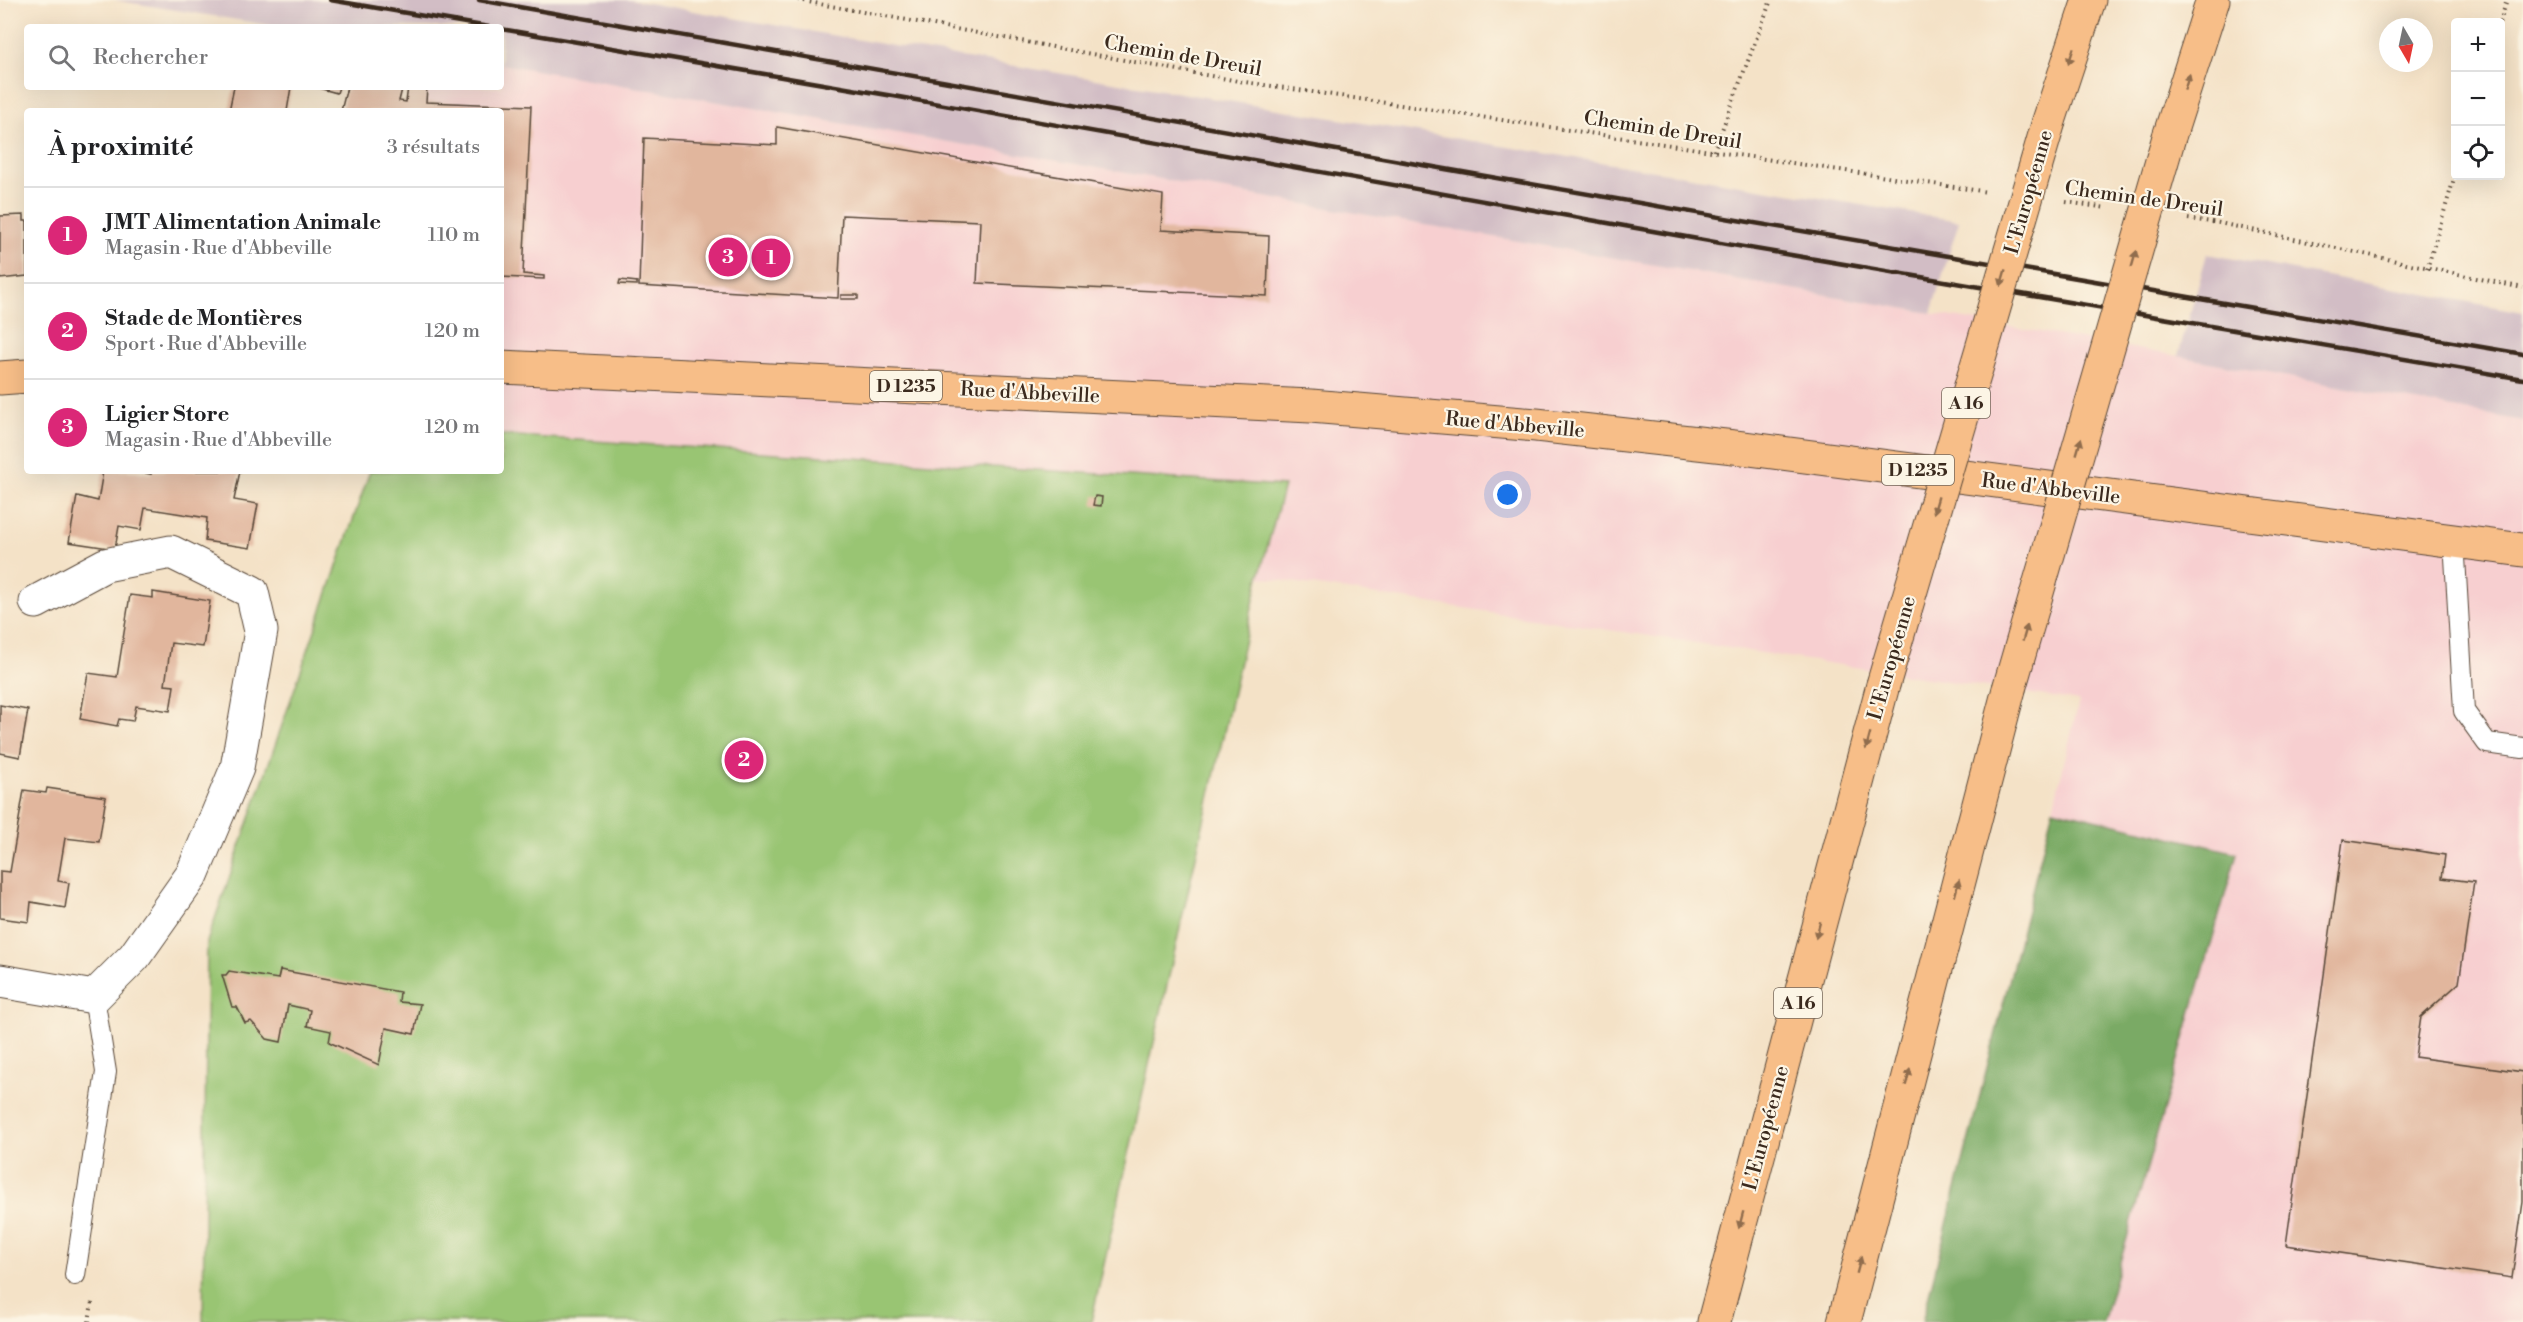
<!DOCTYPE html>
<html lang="fr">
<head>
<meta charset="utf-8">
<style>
  :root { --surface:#fff; --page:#f6f6f6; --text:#202124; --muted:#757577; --line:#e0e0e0; --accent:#db2777 }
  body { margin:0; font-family:"Libre Bodoni",serif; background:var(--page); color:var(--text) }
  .controls { position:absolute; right:18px; top:18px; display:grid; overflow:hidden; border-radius:6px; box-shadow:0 6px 24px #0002 }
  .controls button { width:54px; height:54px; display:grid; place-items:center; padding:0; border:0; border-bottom:2px solid var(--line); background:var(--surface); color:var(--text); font:30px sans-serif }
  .compass { position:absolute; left:2379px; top:18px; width:54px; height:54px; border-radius:50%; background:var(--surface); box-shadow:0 6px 24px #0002; rotate:171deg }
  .you { position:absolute; left:1508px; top:495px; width:21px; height:21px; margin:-15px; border:4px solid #fff; border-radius:50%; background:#1a73e8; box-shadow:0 0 0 9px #1a73e833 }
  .badge { display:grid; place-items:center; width:39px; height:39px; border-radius:50%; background:var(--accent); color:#fff; font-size:20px; font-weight:700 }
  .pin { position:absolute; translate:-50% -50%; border:3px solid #fff; box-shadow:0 2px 6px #0006 }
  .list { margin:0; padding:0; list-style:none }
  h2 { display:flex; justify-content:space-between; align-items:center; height:78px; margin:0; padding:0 24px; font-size:26px }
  h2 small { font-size:20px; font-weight:400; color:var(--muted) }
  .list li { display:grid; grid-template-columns:39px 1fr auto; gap:18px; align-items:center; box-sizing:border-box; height:96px; padding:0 24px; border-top:2px solid var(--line) }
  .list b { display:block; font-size:22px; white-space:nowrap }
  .list p { margin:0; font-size:20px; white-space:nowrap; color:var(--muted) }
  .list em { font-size:20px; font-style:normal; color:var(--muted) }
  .icon { flex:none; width:33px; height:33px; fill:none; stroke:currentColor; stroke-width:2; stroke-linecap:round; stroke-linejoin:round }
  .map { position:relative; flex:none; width:2523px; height:1322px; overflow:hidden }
  .search { position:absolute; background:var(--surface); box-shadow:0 6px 24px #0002; left:24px; top:24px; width:480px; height:66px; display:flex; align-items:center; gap:15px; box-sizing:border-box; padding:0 21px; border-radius:6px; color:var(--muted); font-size:22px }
  .panel { position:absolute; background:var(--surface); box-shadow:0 6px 24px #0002; left:24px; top:108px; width:480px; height:366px; border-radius:6px }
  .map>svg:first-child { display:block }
  .built { fill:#f7cfd0 }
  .industrial { fill:#d2bdc5 }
  .green { fill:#99c573; stroke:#6a7848; stroke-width:1.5 }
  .forest { fill:#7aaa65; stroke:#5a6a42; stroke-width:1.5 }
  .building { fill:#e1b69d }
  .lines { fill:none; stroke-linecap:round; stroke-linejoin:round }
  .lane-casing { stroke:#574637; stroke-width:22 }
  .street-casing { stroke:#574637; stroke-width:35 }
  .primary-casing { stroke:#574637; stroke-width:35 }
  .highway-casing { stroke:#574637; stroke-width:35 }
  .path { stroke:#574637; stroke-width:4; stroke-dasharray:1.5 4.5; stroke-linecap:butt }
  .lane { stroke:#fff; stroke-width:20 }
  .street { stroke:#fff; stroke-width:33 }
  .primary { stroke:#f7be88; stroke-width:33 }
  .highway { stroke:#f7be88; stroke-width:33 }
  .rail { stroke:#3b2a1e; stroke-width:4.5 }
  .highway-bridge-casing { stroke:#574637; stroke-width:35; stroke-linecap:butt }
  .highway-bridge { stroke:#f7be88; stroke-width:33 }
  .oneway { fill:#906d4e }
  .labels { text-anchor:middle; stroke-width:4.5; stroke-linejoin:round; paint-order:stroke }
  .shield { fill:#fcf5e5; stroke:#75675a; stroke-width:1.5 }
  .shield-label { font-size:18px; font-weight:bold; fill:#3b2a1e }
  .street-label { font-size:20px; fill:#3b2a1e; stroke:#fcf5e5 }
</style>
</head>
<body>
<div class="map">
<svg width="2523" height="1322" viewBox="0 0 2523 1322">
  <rect width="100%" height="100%" fill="#fcf5e5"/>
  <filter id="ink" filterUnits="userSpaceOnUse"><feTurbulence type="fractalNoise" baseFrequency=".0167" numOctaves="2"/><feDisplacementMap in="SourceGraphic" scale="12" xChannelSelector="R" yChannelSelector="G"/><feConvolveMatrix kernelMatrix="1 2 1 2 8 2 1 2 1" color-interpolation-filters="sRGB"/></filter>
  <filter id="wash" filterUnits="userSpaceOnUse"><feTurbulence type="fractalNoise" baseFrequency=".008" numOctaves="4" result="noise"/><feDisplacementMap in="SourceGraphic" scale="24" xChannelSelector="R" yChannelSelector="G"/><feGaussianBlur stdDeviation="1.35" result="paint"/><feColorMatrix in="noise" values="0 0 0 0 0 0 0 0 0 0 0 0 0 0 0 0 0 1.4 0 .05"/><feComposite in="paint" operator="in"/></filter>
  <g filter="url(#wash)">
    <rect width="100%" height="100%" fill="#f4e2c7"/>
    <path class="built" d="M501,64l1677,292 345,65v901h-420l133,-469 -183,-44 26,-108 -820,-124 24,-91 -782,-51v-324h-91l7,-24h84z"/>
    <g class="industrial">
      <path d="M114,0h516l264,46 1065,175 -28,92 -1430,-249v-37h-221z"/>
      <path d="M2207,254l316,58v109l-345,-65z"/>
    </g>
    <path class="green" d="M501,435l783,51 -25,91 -168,745h-888l4,-380 163,-471h131z"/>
    <path class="forest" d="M2053,809l184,44 -134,469h-181z"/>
    <g id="blocks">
      <g class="building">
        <path d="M234,87h57l-4,24h-58z"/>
        <path d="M315,87h24l-2,6z"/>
        <path d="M347,87h46l9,2 -3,12 7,1 2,-15h19l-1,15 105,4 -8,168 21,2v3l-43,-2v-166h-160z"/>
        <path d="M777,127l386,68 -2,35 108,6 -2,60 -290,-13 3,-62 -138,-6 -4,83 -199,-12 5,-148 133,7z"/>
        <path d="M24,215v6h3v55l-27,3v-63z"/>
        <path d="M620,280l17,2v3l-18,-1z"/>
        <rect x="841" y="295" width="17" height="4"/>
        <path d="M103,471h31l17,3v-3h89l-6,29 24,4 -8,44 -45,-7 2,-23 -62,-10 -4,22 -22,-4 -4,23 -46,-7 8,-46 21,5z"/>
        <path d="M1095,496l7,1 -1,9 -8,-1z"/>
        <path d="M153,592l57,9 -7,46 -32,-4 -6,42 9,1 -4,25 -34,-5 -3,15 -14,-2 -2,7 -37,-7 8,-46 29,4 13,-82 23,3z"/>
        <path d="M0,705l28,5 -8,47 -20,-4z"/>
        <path d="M47,788l59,9 -7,45 -34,-4 -7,43 11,2 -4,25 -34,-6 -2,20 -29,-4v-47l10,1 14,-82 22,3z"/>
        <path d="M2343,840l102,15 -3,23 32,4 -15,101 -38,34 -6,40 108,15v130l-11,76 -226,-33z"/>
        <path d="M280,970l120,22 -1,10 21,2 -6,30 -28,-6 -7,37 -50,-23 2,-11 -24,-5 3,-16 -22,-5 -7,37 -14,-3 -16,-18 -6,2 -8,-16h-5l-10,-32h4l3,-4 49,8z"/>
      </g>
    </g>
  </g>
  <g filter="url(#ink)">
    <use href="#blocks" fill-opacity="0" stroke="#574637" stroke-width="1.5"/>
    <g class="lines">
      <defs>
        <g id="lane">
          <path d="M2454,540l10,171 23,32 36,5"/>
          <path d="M75,1275l31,-203 -12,-75"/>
        </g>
        <path id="street" d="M0,981l94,16 40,-40 58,-82 45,-107 24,-137 -9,-39 -81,-40 -66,13 -69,37"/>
        <g id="primary">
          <path d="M501,367l810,39 225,19 207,23 780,102"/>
          <path d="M0,378l27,-2"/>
        </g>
        <g id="highway">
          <path d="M2049,121l40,-121"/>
          <path d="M2169,137l44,-137"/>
          <path d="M1714,1322l169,-637"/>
          <path d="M1844,1322l165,-633"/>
        </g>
      </defs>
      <use href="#lane" class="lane-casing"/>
      <use href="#street" class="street-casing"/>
      <use href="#primary" class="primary-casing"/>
      <use href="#highway" class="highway-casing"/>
      <g class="path">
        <path d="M798,0l440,81 750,111"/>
        <path d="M2500,22l7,-22"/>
        <path d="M1714,151l57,-151"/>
        <path d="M2066,202l41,6"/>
        <path d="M2188,219l31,4 304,65"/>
        <path d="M2427,269l29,-97"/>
        <path d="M89,1322l3,-20"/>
      </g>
      <use href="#lane" class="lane"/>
      <use href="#street" class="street"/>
      <use href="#primary" class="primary"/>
      <use href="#highway" class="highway"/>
      <g class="rail">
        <path d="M330,0l159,27"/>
        <path d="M479,0l1252,219 792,135"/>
        <path d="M501,29l398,68 827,147 797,135"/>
      </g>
      <defs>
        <g id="highway-bridge">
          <path d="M1883,685l166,-564"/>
          <path d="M2009,689l160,-552"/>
        </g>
      </defs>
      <use href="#highway-bridge" class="highway-bridge-casing"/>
      <use href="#highway-bridge" class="highway-bridge"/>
    </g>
    <defs><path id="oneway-solid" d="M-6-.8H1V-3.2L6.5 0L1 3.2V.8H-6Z" transform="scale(1.5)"/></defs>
    <g class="oneway">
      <use href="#oneway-solid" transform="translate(2071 56) rotate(108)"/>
      <use href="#oneway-solid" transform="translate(2187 82) rotate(-72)"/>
      <use href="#oneway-solid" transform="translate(2134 259) rotate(-74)"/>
      <use href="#oneway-solid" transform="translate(2003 278) rotate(106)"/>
      <use href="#oneway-solid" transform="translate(2079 446) rotate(-74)"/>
      <use href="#oneway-solid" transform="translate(1936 505) rotate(106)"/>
      <use href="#oneway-solid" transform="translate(2025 633) rotate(-74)"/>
      <use href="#oneway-solid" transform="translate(1868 741) rotate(105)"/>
      <use href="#oneway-solid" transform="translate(1957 888) rotate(-75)"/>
      <use href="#oneway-solid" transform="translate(1818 930) rotate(105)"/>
      <use href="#oneway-solid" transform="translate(1908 1077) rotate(-75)"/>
      <use href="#oneway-solid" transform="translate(1741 1220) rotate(105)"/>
      <use href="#oneway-solid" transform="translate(1859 1265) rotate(-75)"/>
    </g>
  </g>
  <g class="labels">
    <g class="shield">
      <rect x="870" y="371" width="72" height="30" rx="4.5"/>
      <rect x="1942" y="388" width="48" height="30" rx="4.5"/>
      <rect x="1882" y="455" width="72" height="30" rx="4.5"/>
      <rect x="1774" y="988" width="48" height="30" rx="4.5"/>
    </g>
    <g class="shield-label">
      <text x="906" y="392">D 1235</text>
      <text x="1966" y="409">A 16</text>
      <text x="1918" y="476">D 1235</text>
      <text x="1798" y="1009">A 16</text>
    </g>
    <g class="street-label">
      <text transform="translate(1183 55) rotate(10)" y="7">Chemin de Dreuil</text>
      <text transform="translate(1663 129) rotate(9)" y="7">Chemin de Dreuil</text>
      <text transform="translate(2028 192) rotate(-74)" y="7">L'Européenne</text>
      <text transform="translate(2144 198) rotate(8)" y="7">Chemin de Dreuil</text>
      <text transform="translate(1030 392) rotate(3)" y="7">Rue d'Abbeville</text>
      <text transform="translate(1515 424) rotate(5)" y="7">Rue d'Abbeville</text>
      <text transform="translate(2051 488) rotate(7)" y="7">Rue d'Abbeville</text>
      <text transform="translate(1891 658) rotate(-74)" y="7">L'Européenne</text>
      <text transform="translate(1765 1128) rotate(-75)" y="7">L'Européenne</text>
    </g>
  </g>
</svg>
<div class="controls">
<button>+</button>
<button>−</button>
<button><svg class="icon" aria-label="locate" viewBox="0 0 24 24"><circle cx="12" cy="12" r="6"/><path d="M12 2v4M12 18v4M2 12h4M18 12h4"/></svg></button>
</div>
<svg class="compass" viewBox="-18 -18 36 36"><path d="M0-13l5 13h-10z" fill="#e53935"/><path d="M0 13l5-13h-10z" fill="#757577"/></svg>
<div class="you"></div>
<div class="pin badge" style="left:771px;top:258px">1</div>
<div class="pin badge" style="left:744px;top:760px">2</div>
<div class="pin badge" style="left:728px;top:257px">3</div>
<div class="search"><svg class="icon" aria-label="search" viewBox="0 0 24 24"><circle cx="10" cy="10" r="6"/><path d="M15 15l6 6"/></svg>Rechercher</div>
<section class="panel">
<h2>À proximité<small>3 résultats</small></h2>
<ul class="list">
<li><span class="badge">1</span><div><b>JMT Alimentation Animale</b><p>Magasin · Rue d'Abbeville</p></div><em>110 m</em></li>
<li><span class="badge">2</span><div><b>Stade de Montières</b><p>Sport · Rue d'Abbeville</p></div><em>120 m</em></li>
<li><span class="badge">3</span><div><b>Ligier Store</b><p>Magasin · Rue d'Abbeville</p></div><em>120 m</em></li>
</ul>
</section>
</div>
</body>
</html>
